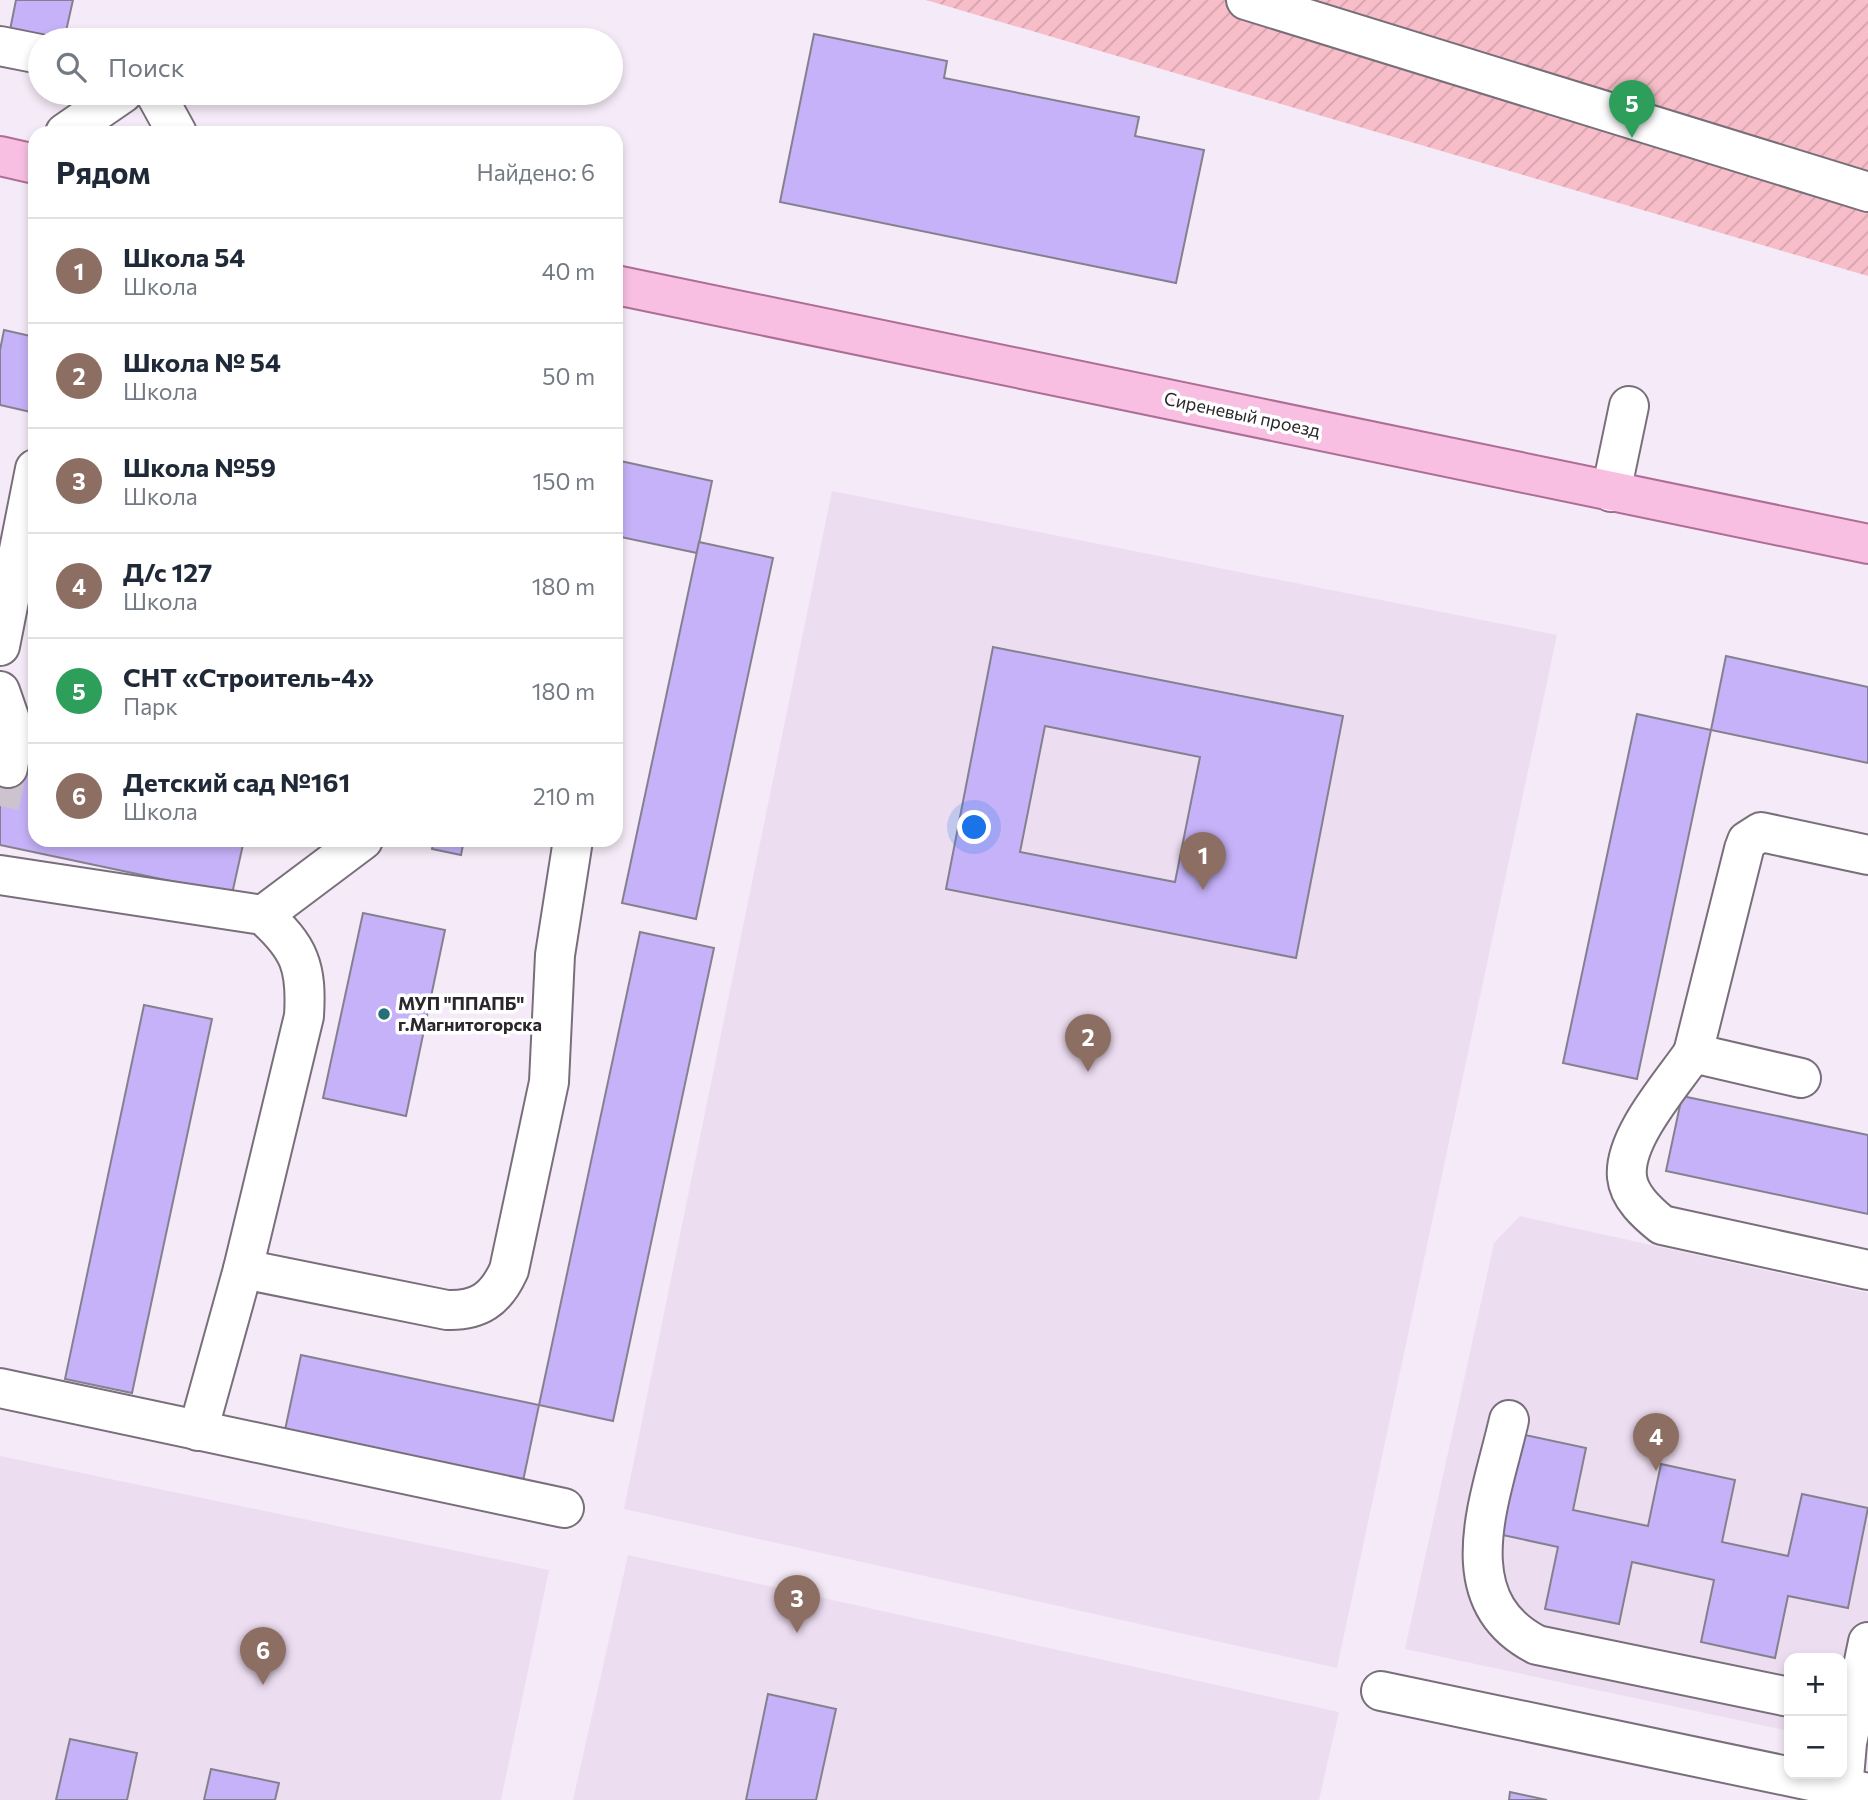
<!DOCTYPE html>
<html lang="ru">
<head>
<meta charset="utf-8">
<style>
  :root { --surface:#fff; --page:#f2f2f3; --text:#1f2937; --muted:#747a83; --line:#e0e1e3; --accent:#111827 }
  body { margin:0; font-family:Commissioner,sans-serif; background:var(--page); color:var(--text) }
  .controls { position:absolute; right:21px; bottom:21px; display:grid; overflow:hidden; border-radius:14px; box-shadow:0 4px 10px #0003 }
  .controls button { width:63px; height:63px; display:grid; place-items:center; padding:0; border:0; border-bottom:2px solid var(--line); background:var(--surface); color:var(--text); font:35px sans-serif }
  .you { position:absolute; left:975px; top:828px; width:24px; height:24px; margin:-18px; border:5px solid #fff; border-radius:50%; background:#1a73e8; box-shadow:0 0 0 10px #1a73e833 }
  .badge { display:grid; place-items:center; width:46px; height:46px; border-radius:50%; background:var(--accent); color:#fff; font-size:23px; font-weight:700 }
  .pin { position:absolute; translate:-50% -58px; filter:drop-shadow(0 2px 4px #0008) }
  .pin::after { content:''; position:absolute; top:37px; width:24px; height:21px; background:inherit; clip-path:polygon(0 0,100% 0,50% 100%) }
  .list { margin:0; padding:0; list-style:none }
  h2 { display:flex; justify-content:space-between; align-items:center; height:91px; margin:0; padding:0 28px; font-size:30px }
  h2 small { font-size:23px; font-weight:400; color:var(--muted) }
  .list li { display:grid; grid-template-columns:46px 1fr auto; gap:21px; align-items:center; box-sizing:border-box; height:105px; padding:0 28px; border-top:2px solid var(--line) }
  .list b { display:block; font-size:26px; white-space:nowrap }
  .list p { margin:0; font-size:23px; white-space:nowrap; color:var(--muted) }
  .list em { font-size:23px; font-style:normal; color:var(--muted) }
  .icon { flex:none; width:38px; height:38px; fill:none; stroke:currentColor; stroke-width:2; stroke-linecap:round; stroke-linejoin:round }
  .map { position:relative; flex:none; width:1868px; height:1800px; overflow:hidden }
  .search { position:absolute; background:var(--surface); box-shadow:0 4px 10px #0003; left:28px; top:28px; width:595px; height:77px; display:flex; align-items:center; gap:18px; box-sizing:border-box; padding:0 24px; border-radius:38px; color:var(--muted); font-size:26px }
  .panel { position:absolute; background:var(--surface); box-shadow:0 4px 10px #0003; left:28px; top:126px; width:595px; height:721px; border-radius:21px }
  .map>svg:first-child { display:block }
  .built { fill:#edddf1 }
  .garden { fill:url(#garden-furrows) }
  .building { fill:#c5b2f8; stroke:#84818f; stroke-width:2; fill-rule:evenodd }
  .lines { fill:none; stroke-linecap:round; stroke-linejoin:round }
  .minor-tunnel { stroke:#cdc3ce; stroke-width:38; stroke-dasharray:38 19; stroke-linecap:butt }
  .minor-casing { stroke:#786f7a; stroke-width:42 }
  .major-casing { stroke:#ad6e96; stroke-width:42 }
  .minor { stroke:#fff; stroke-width:38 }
  .major { stroke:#f8bfe2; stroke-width:38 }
  .poi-dot { fill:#256f77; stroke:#fff; stroke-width:2.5 }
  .labels { text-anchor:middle; stroke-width:7; stroke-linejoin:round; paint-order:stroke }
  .street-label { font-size:18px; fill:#2b272c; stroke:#fff }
  .poi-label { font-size:18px; font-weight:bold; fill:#2b272c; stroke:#fff; text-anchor:start }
</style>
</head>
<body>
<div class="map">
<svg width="1868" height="1800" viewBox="0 0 1868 1800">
  <defs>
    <pattern id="garden-furrows" width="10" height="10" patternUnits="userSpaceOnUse" patternTransform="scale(1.75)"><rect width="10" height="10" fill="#f7bdc8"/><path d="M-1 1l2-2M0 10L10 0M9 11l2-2" fill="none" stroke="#d4a2ac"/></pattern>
  </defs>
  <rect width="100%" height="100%" fill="#f5eaf7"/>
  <g class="built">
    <path d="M832,491l725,144 -220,1033 -713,-159z"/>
    <path d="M1520,1216l348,77v454l-26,-5v-84h-53v73l-384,-82 89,-406z"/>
    <path d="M0,1456l549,114 -48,230h-501z"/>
    <path d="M628,1555l711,157 -20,88h-746z"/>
  </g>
  <path class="garden" d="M926,0h942v276z"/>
  <g class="building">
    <path d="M16,0h57l-9,40h-24l-34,10z"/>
    <path d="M814,34l133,27 -3,17 195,39 -4,19 69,14 -28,133 -396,-81z"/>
    <path d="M4,330l31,7v76l-35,-8v-55z"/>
    <path d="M616,460l96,21 -15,72 -81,-17z"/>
    <path d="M699,542l74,16 -77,361 -74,-16z"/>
    <path d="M993,647l350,69 -47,242 -350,-69zM1045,726l155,31 -25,125 -155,-30z"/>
    <path d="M1726,656l142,31v76l-157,-33z"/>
    <path d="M1637,714l74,16 -74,349 -74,-16z"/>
    <path d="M0,766l35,7v67h209l-12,54 -232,-49z"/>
    <path d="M434,840h30l-3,15 -29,-6z"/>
    <path d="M363,913l82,17 -39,186 -83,-18z"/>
    <path d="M640,932l74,16 -101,473 -74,-16z"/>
    <path d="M144,1005l68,14 -80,374 -67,-14z"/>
    <path d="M1682,1096l186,39v79l-202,-43z"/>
    <path d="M301,1355l238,50 -16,76 -238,-51z"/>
    <path d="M1520,1434l66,14 -13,62 75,16 13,-62 74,16 -13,62 66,14 14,-62 66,14 -20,100 -60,-12 -13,62 -74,-16 13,-62 -82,-18 -13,62 -74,-15 13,-62 -60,-13z"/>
    <path d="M768,1694l68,15 -20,91h-70z"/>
    <path d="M70,1739l67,14 -10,47h-71z"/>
    <path d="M211,1769l68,14 -4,17h-71z"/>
    <path d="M1510,1792l37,8h-38z"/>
  </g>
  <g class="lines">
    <path class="minor-tunnel" d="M0,806l8,-38"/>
    <defs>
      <g id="minor">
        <path d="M1246,0l622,192"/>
        <path d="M0,46l40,8"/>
        <path d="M155,93l22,40"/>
        <path d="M65,133l58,-40"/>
        <path d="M1611,492l18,-86"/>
        <path d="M0,646l35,-177"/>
        <path d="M0,691l14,40 -6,37"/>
        <path d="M0,875l263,40c37,33 44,52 41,101l-61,253 -45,162"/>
        <path d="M263,915l100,-75"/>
        <path d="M1693,1053c-21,31 -70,85 -66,124 2,20 20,36 35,48l206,45"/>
        <path d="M1801,1078l-108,-25 51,-204 3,-8 14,-9 107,23"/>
        <path d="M243,1269l204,41c32,1 49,-11 62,-40l40,-188 6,-127 18,-115"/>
        <path d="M0,1388l564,120"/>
        <path d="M1509,1420c-17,76 -62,179 28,225l252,52"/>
        <path d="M1381,1691l487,102"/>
        <path d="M1843,1789l4,-46 21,-101"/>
      </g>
      <g id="major">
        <path d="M0,156l35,8"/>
        <path d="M616,285l1252,259"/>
      </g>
    </defs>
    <use href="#minor" class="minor-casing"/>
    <use href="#major" class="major-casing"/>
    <use href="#minor" class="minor"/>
    <use href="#major" class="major"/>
  </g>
  <circle class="poi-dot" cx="384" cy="1014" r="7"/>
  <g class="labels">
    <g class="street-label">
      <text transform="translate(1242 415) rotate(12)" y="6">Сиреневый проезд</text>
    </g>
    <g class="poi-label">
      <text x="398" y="1010">МУП "ППАПБ"<tspan x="398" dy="21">г.Магнитогорска</tspan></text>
    </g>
  </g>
</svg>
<div class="controls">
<button>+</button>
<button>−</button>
</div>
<div class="you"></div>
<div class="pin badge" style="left:1203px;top:890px;background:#8d6e63">1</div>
<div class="pin badge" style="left:1088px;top:1072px;background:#8d6e63">2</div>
<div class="pin badge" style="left:797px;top:1633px;background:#8d6e63">3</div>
<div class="pin badge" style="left:1656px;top:1471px;background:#8d6e63">4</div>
<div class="pin badge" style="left:1632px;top:138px;background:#2e9e5b">5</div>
<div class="pin badge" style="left:263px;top:1685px;background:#8d6e63">6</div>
<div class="search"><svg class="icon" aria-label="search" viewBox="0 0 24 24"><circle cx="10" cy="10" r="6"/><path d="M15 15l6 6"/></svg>Поиск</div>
<section class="panel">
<h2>Рядом<small>Найдено: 6</small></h2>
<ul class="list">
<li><span class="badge" style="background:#8d6e63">1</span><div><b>Школа 54</b><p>Школа</p></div><em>40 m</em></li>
<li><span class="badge" style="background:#8d6e63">2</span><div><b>Школа № 54</b><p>Школа</p></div><em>50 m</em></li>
<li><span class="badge" style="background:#8d6e63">3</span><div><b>Школа №59</b><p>Школа</p></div><em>150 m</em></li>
<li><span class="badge" style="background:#8d6e63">4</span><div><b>Д/с 127</b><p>Школа</p></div><em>180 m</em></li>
<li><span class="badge" style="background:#2e9e5b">5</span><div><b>СНТ «Строитель-4»</b><p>Парк</p></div><em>180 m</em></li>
<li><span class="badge" style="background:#8d6e63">6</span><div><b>Детский сад №161</b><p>Школа</p></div><em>210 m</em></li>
</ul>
</section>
</div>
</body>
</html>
